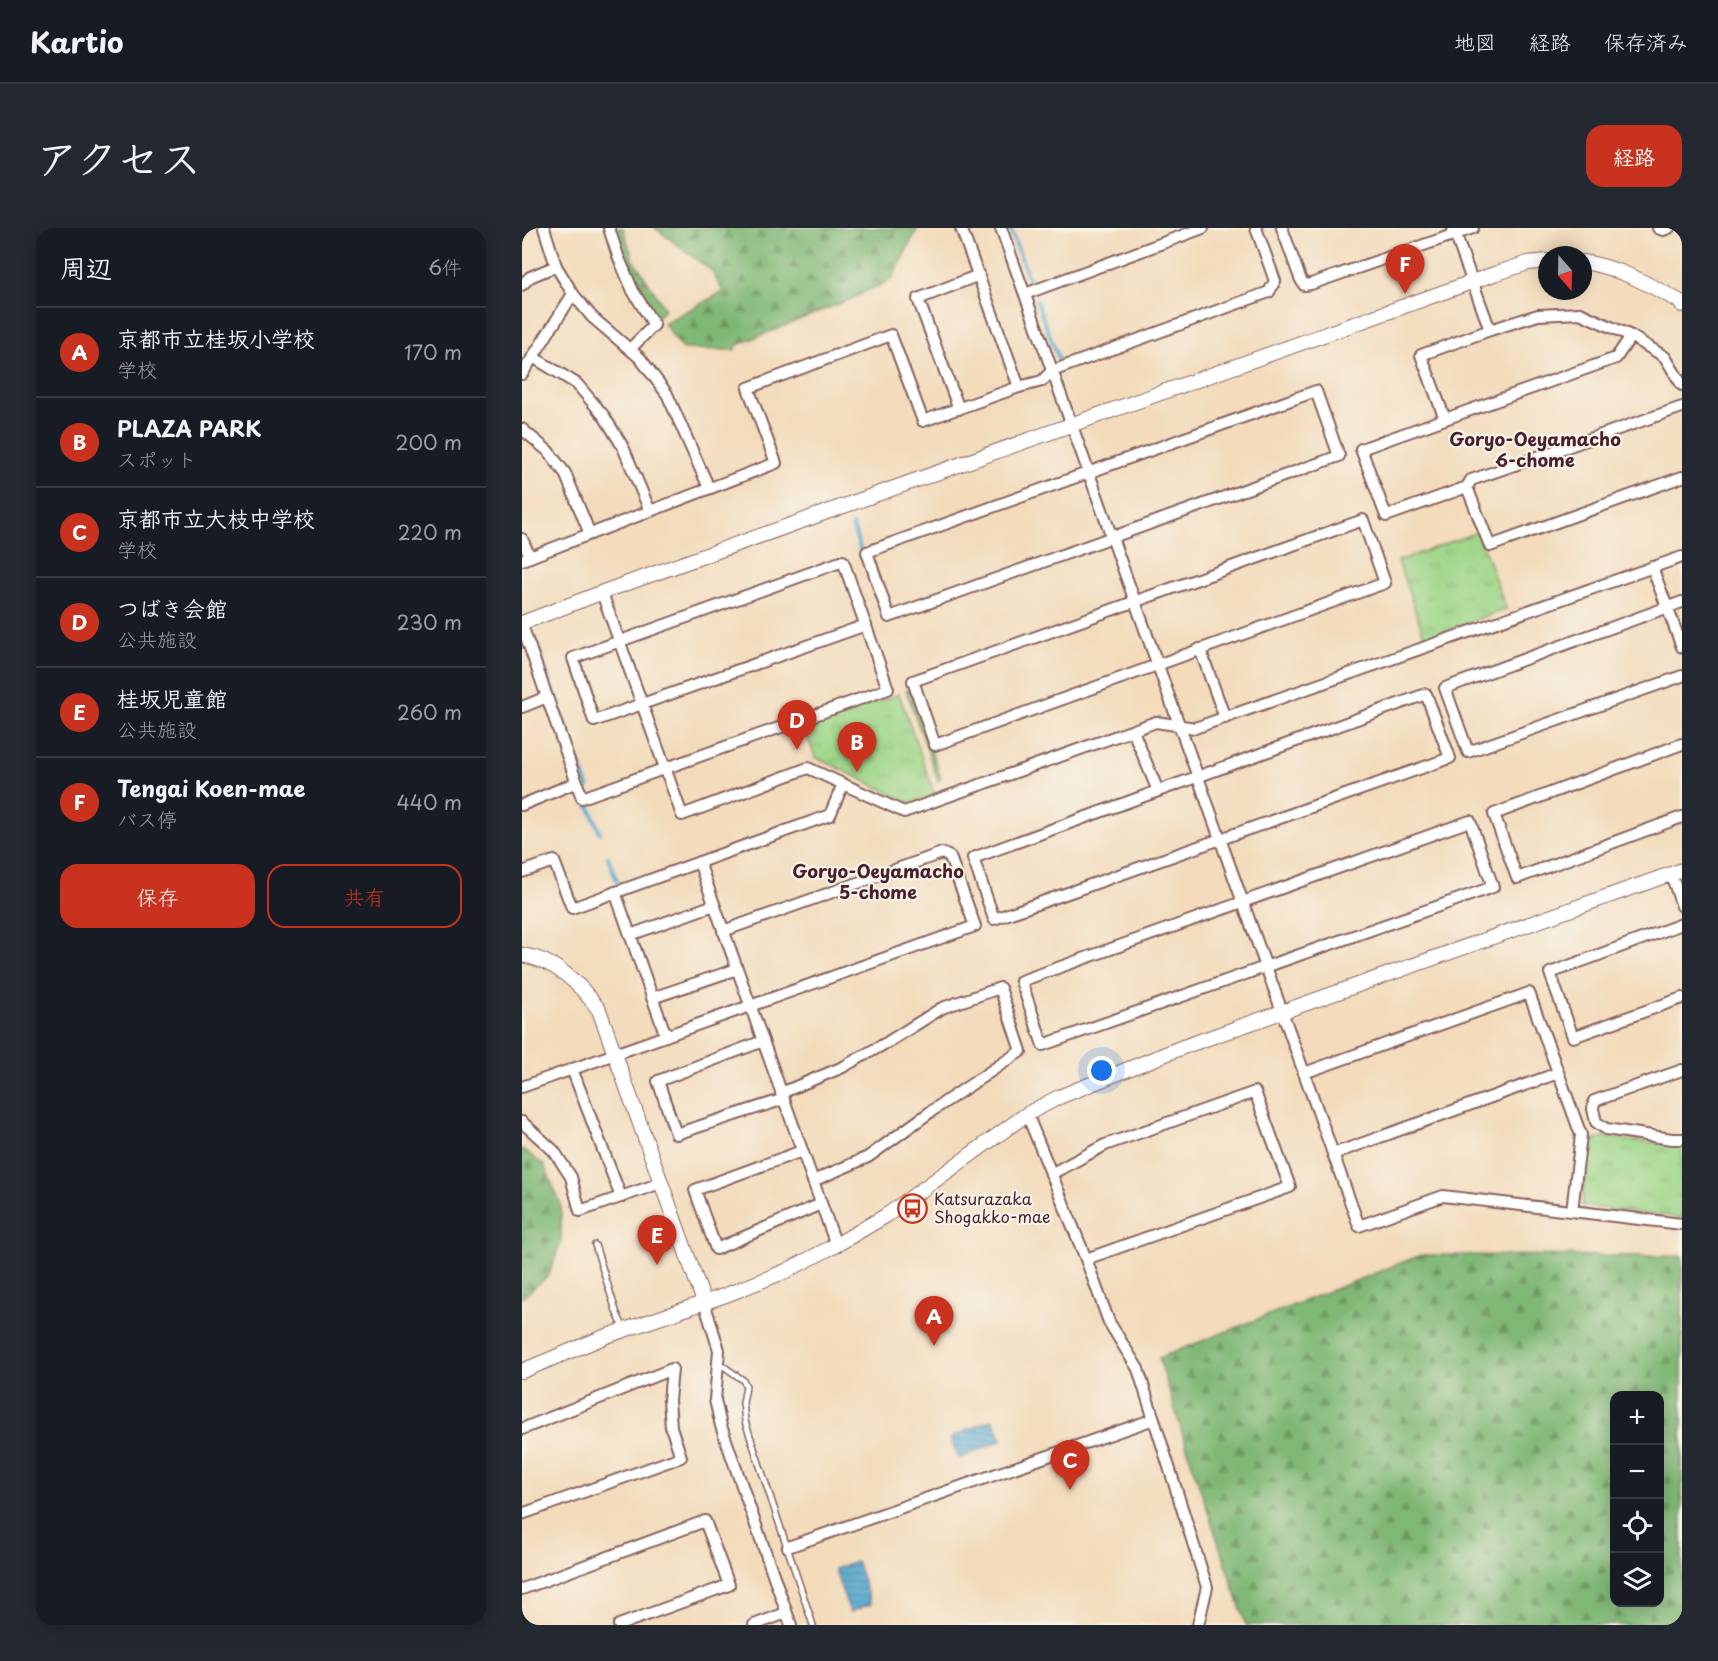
<!DOCTYPE html>
<html lang="ja">
<head>
<meta charset="utf-8">
<style>
  :root { --surface:#171b24; --page:#242831; --text:#f1f3f6; --muted:#9ea1a6; --line:#363941; --accent:#c8321e }
  body { margin:0; font-family:"Playpen Sans","Klee One",sans-serif; background:var(--page); color:var(--text) }
  .controls { position:absolute; right:18px; bottom:18px; display:grid; overflow:hidden; border-radius:12px; box-shadow:0 3px 15px #0003 }
  .controls button { width:54px; height:54px; display:grid; place-items:center; padding:0; border:0; border-bottom:2px solid var(--line); background:var(--surface); color:var(--text); font:30px sans-serif }
  .compass { position:absolute; left:1016px; top:18px; width:54px; height:54px; border-radius:50%; background:var(--surface); box-shadow:0 3px 15px #0003; rotate:160deg }
  .you { position:absolute; left:580px; top:843px; width:21px; height:21px; margin:-15px; border:4px solid #fff; border-radius:50%; background:#1a73e8; box-shadow:0 0 0 9px #1a73e833 }
  .badge { display:grid; place-items:center; width:39px; height:39px; border-radius:50%; background:var(--accent); color:#fff; font-size:20px; font-weight:700 }
  .pin { position:absolute; translate:-50% -50px; filter:drop-shadow(0 2px 3px #0008) }
  .pin::after { content:''; position:absolute; top:32px; width:21px; height:18px; background:inherit; clip-path:polygon(0 0,100% 0,50% 100%) }
  .list { margin:0; padding:0; list-style:none }
  h2 { display:flex; justify-content:space-between; align-items:center; height:78px; margin:0; padding:0 24px; font-size:26px }
  h2 small { font-size:20px; font-weight:400; color:var(--muted) }
  .list li { display:grid; grid-template-columns:39px 1fr auto; gap:18px; align-items:center; box-sizing:border-box; height:90px; padding:0 24px; border-top:2px solid var(--line) }
  .list b { display:block; font-size:22px; white-space:nowrap }
  .list p { margin:0; font-size:20px; white-space:nowrap; color:var(--muted) }
  .list em { font-size:20px; font-style:normal; color:var(--muted) }
  .actions { display:flex; gap:12px; padding:18px 24px }
  .actions a { flex:1; padding:14px 0; border:2px solid var(--accent); border-radius:18px; text-align:center; font-size:21px; color:var(--accent) }
  .actions .main { background:var(--accent); color:#fff }
  .icon { flex:none; width:33px; height:33px; fill:none; stroke:currentColor; stroke-width:2; stroke-linecap:round; stroke-linejoin:round }
  .map { position:relative; flex:none; width:1160px; height:1397px; overflow:hidden; border-radius:18px }
  header { display:flex; align-items:center; gap:36px; box-sizing:border-box; height:84px; padding:0 30px; background:var(--surface); border-bottom:2px solid var(--line) }
  header strong { font-size:28px }
  nav { display:flex; gap:33px; margin-inline-start:auto; font-size:21px }
  .intro { display:flex; align-items:center; justify-content:space-between; box-sizing:border-box; height:144px; padding:0 36px }
  h1 { margin:0; font-size:42px }
  .button { padding:15px 27px; border-radius:18px; background:var(--accent); color:#fff; font-size:21px; font-weight:700 }
  main { display:flex; gap:36px; padding:0 36px }
  aside { flex:1; background:var(--surface); border-radius:18px; box-shadow:0 3px 15px #0003 }
  .map>svg:first-child { display:block }
  .forest { fill:url(#forest-firs); stroke:#646b50; stroke-width:1.5; fill-rule:evenodd }
  .park { fill:url(#park-tufts); stroke:#747a5a; stroke-width:1.5 }
  .water { fill:url(#water-rules); stroke:#4e627c; stroke-width:1.5 }
  .lines { fill:none; stroke-linecap:round; stroke-linejoin:round }
  .stream { stroke:#51a6cd; stroke-width:4 }
  .lane-casing { stroke:#85615d; stroke-width:8 }
  .street-casing { stroke:#85615d; stroke-width:14 }
  .secondary-casing { stroke:#85615d; stroke-width:16 }
  .lane { stroke:#fff; stroke-width:5 }
  .street { stroke:#fff; stroke-width:10 }
  .secondary { stroke:#fff; stroke-width:14 }
  .labels { text-anchor:middle; stroke-width:4.5; stroke-linejoin:round; paint-order:stroke }
  .poi-label { font-size:16px; fill:#4a1f2b; stroke:#f7f3e8; text-anchor:start }
  .neighbourhood-label { font-size:18px; font-weight:bold; fill:#4a1f2b; stroke:#f7f3e8 }
</style>
</head>
<body>
<header>
<strong>Kartio</strong>
<nav><a>地図</a><a>経路</a><a>保存済み</a></nav>
</header>
<div class="intro"><h1>アクセス</h1><a class="button">経路</a></div>
<main>
<aside>
<h2>周辺<small>6件</small></h2>
<ul class="list">
<li><span class="badge">A</span><div><b>京都市立桂坂小学校</b><p>学校</p></div><em>170 m</em></li>
<li><span class="badge">B</span><div><b>PLAZA PARK</b><p>スポット</p></div><em>200 m</em></li>
<li><span class="badge">C</span><div><b>京都市立大枝中学校</b><p>学校</p></div><em>220 m</em></li>
<li><span class="badge">D</span><div><b>つばき会館</b><p>公共施設</p></div><em>230 m</em></li>
<li><span class="badge">E</span><div><b>桂坂児童館</b><p>公共施設</p></div><em>260 m</em></li>
<li><span class="badge">F</span><div><b>Tengai Koen-mae</b><p>バス停</p></div><em>440 m</em></li>
</ul>
<div class="actions"><a class="main">保存</a><a>共有</a></div>
</aside>
<div class="map">
<svg width="1160" height="1397" viewBox="0 0 1160 1397">
  <defs>
    <pattern id="forest-firs" width="22" height="20" patternUnits="userSpaceOnUse" patternTransform="scale(1.5)"><rect width="22" height="20" fill="#7fb774"/><path d="M5 1l3.5 6h-7zM16 11l3.5 6h-7z" fill="#6a945f"/></pattern>
    <pattern id="park-tufts" width="24" height="20" patternUnits="userSpaceOnUse" patternTransform="scale(1.5)"><rect width="24" height="20" fill="#9fd688"/><path d="M3 7l-1-3M5 7V3M7 7l1-3M15 17l-1-3M17 17v-4M19 17l1-3" fill="none" stroke="#8ab776"/></pattern>
    <pattern id="water-rules" width="6" height="5" patternUnits="userSpaceOnUse" patternTransform="scale(1.5)"><rect width="6" height="5" fill="#51a6cd"/><path d="M0 2.5h6" fill="none" stroke="#4587a7"/></pattern>
  </defs>
  <rect width="100%" height="100%" fill="#f7f3e8"/>
  <filter id="ink" filterUnits="userSpaceOnUse"><feTurbulence type="fractalNoise" baseFrequency=".0167" numOctaves="2"/><feDisplacementMap in="SourceGraphic" scale="12" xChannelSelector="R" yChannelSelector="G"/><feConvolveMatrix kernelMatrix="1 2 1 2 8 2 1 2 1" color-interpolation-filters="sRGB"/></filter>
  <filter id="wash" filterUnits="userSpaceOnUse"><feTurbulence type="fractalNoise" baseFrequency=".008" numOctaves="4" result="noise"/><feDisplacementMap in="SourceGraphic" scale="24" xChannelSelector="R" yChannelSelector="G"/><feGaussianBlur stdDeviation="1.35" result="paint"/><feColorMatrix in="noise" values="0 0 0 0 0 0 0 0 0 0 0 0 0 0 0 0 0 1.4 0 .05"/><feComposite in="paint" operator="in"/></filter>
  <g filter="url(#wash)">
    <rect width="100%" height="100%" fill="#f3dbbb"/>
    <g class="forest">
      <path d="M93,0h8l10,31 32,50 -9,9 -17,-24 -16,-39z"/>
      <path d="M133,0h263l-27,52 -43,20 -111,45 -2,5 -53,-1 -18,-26 59,-31 -11,-21z"/>
      <path d="M388,460l31,91 -3,2 -32,-91z"/>
      <path d="M0,921l22,16 17,40v36l-12,34 -27,23z"/>
      <path d="M899,1027l261,1v369h-436l-54,-161 -33,-106zM1092,1168h46v206h-46z"/>
    </g>
    <g class="park">
      <path d="M956,304l28,77 -81,29 -27,-77z"/>
      <path d="M377,466l36,101 -24,8 -96,-46 -11,-29z"/>
      <path d="M1081,909l79,9v72l-100,-12 7,-63z"/>
    </g>
    <g class="water">
      <path d="M471,1191l9,21 -43,19 -9,-21z"/>
      <path d="M334,1333l15,43 -21,8 -16,-43z"/>
    </g>
    <g class="lines">
      <g class="stream">
        <path d="M488,0l19,52"/>
        <path d="M514,72l23,60"/>
        <path d="M330,297l9,26"/>
        <path d="M15,416l12,37 39,106"/>
        <path d="M67,577l11,28"/>
        <path d="M86,629l10,27"/>
      </g>
    </g>
  </g>
  <g filter="url(#ink)">
    <g class="lines">
      <defs>
        <g id="lane">
          <path d="M73,1017l21,66 8,18"/>
          <path d="M197,1135l24,17 3,6 -3,17 2,18 68,204"/>
        </g>
        <g id="street">
          <path d="M22,0l12,38 17,28 19,23 48,41 27,36 42,94"/>
          <path d="M87,0l9,28 15,35 21,34 -24,24"/>
          <path d="M439,0l58,159"/>
          <path d="M479,0l358,998 84,-30 239,28"/>
          <path d="M760,0l18,50 4,7 7,-1 162,-56"/>
          <path d="M931,0l37,102"/>
          <path d="M1136,0l5,2 6,-2"/>
          <path d="M0,57l8,-8 26,-11"/>
          <path d="M503,66l178,-66"/>
          <path d="M11,129l44,27 27,32 19,31 27,64"/>
          <path d="M0,146l51,-80"/>
          <path d="M794,163l23,65 -450,161 -22,-65z"/>
          <path d="M1160,179l-211,73 -4,7 23,59 192,-69"/>
          <path d="M437,181l-41,-110 61,-24"/>
          <path d="M923,191l-24,-64 69,-25 48,-15 42,-2 51,23 34,21 17,28"/>
          <path d="M0,201l26,22 17,22 25,61"/>
          <path d="M945,259l-81,29 -25,-67 255,-91 15,-22"/>
          <path d="M841,292l22,63 -450,162 -22,-64z"/>
          <path d="M0,311l8,18"/>
          <path d="M0,332l254,-97 -28,-75 143,-53 32,86 96,-34 23,-6 10,-10 217,-79 6,-11 -19,-53"/>
          <path d="M1130,339l30,80"/>
          <path d="M80,365l80,222 126,-47 96,44 252,-90 39,6 487,-171"/>
          <path d="M1160,374l-237,86 23,64 214,-76"/>
          <path d="M0,397l60,173 306,-109 -45,-128 -270,97 21,63 272,-96"/>
          <path d="M678,421l25,69"/>
          <path d="M904,466l24,64 -456,161 -21,-61z"/>
          <path d="M0,479l25,-10"/>
          <path d="M611,503l25,60"/>
          <path d="M1160,516l-188,70 23,64 165,-61"/>
          <path d="M0,577l55,-23"/>
          <path d="M948,593l23,66 -450,158 -22,-64z"/>
          <path d="M177,634l137,383"/>
          <path d="M0,644l32,-11 18,47 258,-93 13,-31"/>
          <path d="M1149,646l11,32"/>
          <path d="M93,664l51,144"/>
          <path d="M1160,696l-132,49 23,64 109,-39"/>
          <path d="M108,707l84,-30"/>
          <path d="M130,770l85,-29"/>
          <path d="M241,813l-105,40 18,53 108,-35"/>
          <path d="M50,841l49,128"/>
          <path d="M1160,842l-88,31 -1,8 3,13 10,7 66,10h10"/>
          <path d="M782,845l225,-80 52,142 -9,76"/>
          <path d="M0,859l453,-161 -25,-69 -8,-4 -219,78"/>
          <path d="M259,865l62,-26 45,-25 54,-34 58,-20 21,63 -88,59 -65,47 -55,24"/>
          <path d="M505,886l59,145 23,63 29,47 69,218 -9,38"/>
          <path d="M0,894l32,29 17,26 9,34 81,-28"/>
          <path d="M280,923l-107,39 21,59 105,-45"/>
          <path d="M811,926l225,-81"/>
          <path d="M529,946l54,-29 150,-53 35,95 -204,72"/>
          <path d="M182,1074l15,48 -4,50 6,26 70,199"/>
          <path d="M0,1201l150,-60 -3,31 2,27 10,30 -159,57"/>
          <path d="M266,1319l366,-128"/>
          <path d="M0,1361l183,-68 24,64 -110,40"/>
          <path d="M232,1397l32,-12"/>
        </g>
        <g id="secondary">
          <path d="M1061,34c35,5 65,22 96,39l3,4"/>
          <path d="M0,395l89,-34 886,-316 31,-10 19,-2"/>
          <path d="M0,727c34,5 58,29 77,55l105,292"/>
          <path d="M0,1143l82,-34 122,-42 60,-24 50,-26 51,-30 140,-101 32,-17 124,-50 499,-177"/>
        </g>
      </defs>
      <use href="#lane" class="lane-casing"/>
      <use href="#street" class="street-casing"/>
      <use href="#secondary" class="secondary-casing"/>
      <use href="#lane" class="lane"/>
      <use href="#street" class="street"/>
      <use href="#secondary" class="secondary"/>
    </g>
  </g>
  <defs>
    <symbol id="bus-ring" viewBox="-11 -11 22 22"><circle r="9.5" fill="#f7f3e8" stroke="#c8321e" stroke-width="1.5"/><path d="M-5-6H5V4H4V6H2V4H-2V6H-4V4H-5ZM-3.5-4V0h7V-4ZM-3.5 1.2v1.5H-2V1.2ZM2 1.2v1.5H3.5V1.2Z" fill="#c8321e"/></symbol>
  </defs>
  <g fill-rule="evenodd">
    <use href="#bus-ring" x="374" y="964" width="33" height="33"/>
  </g>
  <g class="labels">
    <g class="poi-label">
      <text x="412" y="977">Katsurazaka<tspan x="412" dy="18">Shogakko-mae</tspan></text>
    </g>
    <g class="neighbourhood-label">
      <text x="1013" y="218">Goryo-Oeyamacho<tspan x="1013" dy="21">6-chome</tspan></text>
      <text x="356" y="650">Goryo-Oeyamacho<tspan x="356" dy="21">5-chome</tspan></text>
    </g>
  </g>
</svg>
<div class="controls">
<button>+</button>
<button>−</button>
<button><svg class="icon" aria-label="locate" viewBox="0 0 24 24"><circle cx="12" cy="12" r="6"/><path d="M12 2v4M12 18v4M2 12h4M18 12h4"/></svg></button>
<button><svg class="icon" aria-label="layers" viewBox="0 0 24 24"><path d="M12 4l9 5-9 5-9-5zM3 14l9 5 9-5"/></svg></button>
</div>
<svg class="compass" viewBox="-18 -18 36 36"><path d="M0-13l5 13h-10z" fill="#e53935"/><path d="M0 13l5-13h-10z" fill="#9ea1a6"/></svg>
<div class="you"></div>
<div class="pin badge" style="left:412px;top:1118px">A</div>
<div class="pin badge" style="left:335px;top:544px">B</div>
<div class="pin badge" style="left:548px;top:1262px">C</div>
<div class="pin badge" style="left:275px;top:522px">D</div>
<div class="pin badge" style="left:135px;top:1037px">E</div>
<div class="pin badge" style="left:883px;top:66px">F</div>
</div>
</main>
</body>
</html>
